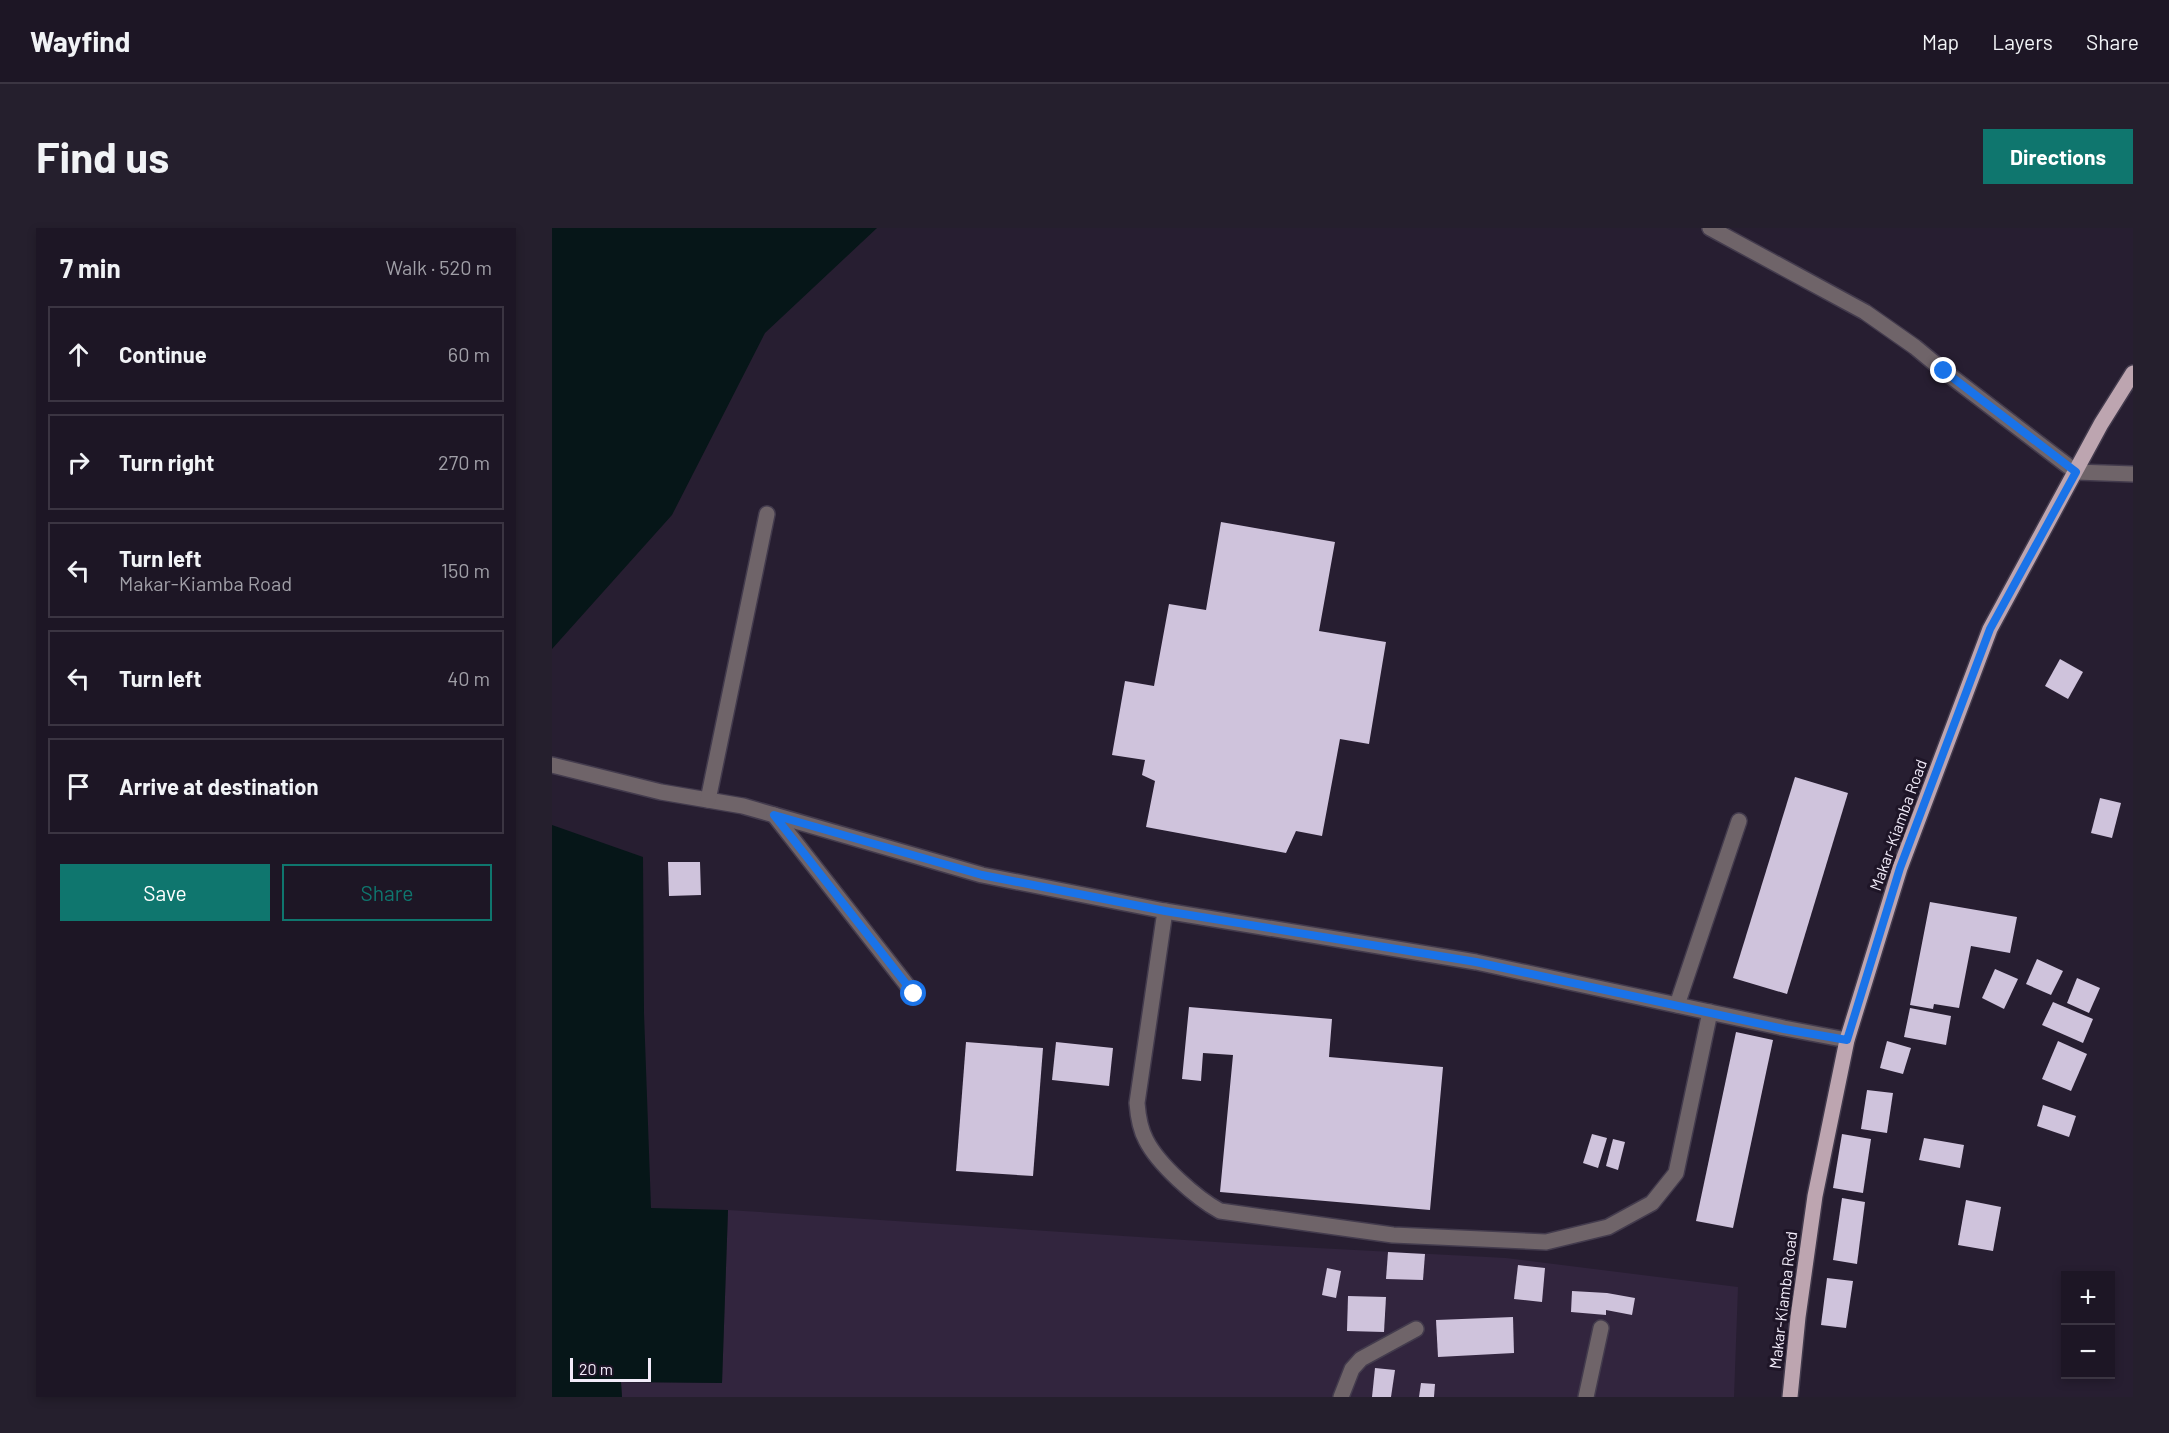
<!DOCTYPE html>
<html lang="en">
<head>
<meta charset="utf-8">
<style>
  :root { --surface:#1d1625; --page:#251f2d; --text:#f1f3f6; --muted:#a09fa7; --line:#3b3542; --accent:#0f766e }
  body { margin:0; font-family:Barlow,sans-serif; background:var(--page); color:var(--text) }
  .controls { position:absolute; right:18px; bottom:18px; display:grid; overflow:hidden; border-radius:0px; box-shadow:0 3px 9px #0003 }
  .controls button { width:54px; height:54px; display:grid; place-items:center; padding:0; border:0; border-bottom:2px solid var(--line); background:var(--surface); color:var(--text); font:30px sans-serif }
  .scale { position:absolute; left:18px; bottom:15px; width:81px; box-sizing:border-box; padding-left:6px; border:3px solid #f2ecfa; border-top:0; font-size:16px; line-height:21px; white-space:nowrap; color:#f2ecfa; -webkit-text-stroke:4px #1e1527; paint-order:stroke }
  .stop { position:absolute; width:18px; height:18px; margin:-14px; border:4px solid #1a73e8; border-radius:50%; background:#fff }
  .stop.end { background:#1a73e8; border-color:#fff; box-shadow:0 2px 6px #0008 }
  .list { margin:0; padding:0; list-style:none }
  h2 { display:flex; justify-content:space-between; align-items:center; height:78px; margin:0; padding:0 24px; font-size:26px }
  h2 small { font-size:20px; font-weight:400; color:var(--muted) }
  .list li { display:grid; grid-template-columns:39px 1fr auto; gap:18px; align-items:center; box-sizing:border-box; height:96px; margin:0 12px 12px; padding:0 12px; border:2px solid var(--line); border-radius:0px }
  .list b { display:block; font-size:22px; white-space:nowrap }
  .list p { margin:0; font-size:20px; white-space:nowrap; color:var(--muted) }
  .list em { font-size:20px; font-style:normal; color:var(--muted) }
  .actions { display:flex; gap:12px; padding:18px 24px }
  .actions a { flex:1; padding:14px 0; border:2px solid var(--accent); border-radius:0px; text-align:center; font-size:21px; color:var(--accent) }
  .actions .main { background:var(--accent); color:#fff }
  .icon { flex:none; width:33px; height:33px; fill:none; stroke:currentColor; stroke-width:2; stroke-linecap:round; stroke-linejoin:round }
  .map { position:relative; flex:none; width:1581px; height:1169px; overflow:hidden; border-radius:0px }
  header { display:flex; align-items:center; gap:36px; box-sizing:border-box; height:84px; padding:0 30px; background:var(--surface); border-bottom:2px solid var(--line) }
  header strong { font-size:28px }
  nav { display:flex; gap:33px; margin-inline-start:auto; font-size:21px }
  .intro { display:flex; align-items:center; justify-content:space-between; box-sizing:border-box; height:144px; padding:0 36px }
  h1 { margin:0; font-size:42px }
  .button { padding:15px 27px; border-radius:0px; background:var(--accent); color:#fff; font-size:21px; font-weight:700 }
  main { display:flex; gap:36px; padding:0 36px }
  aside { flex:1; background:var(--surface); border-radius:0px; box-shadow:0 3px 9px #0003 }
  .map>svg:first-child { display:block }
  .built { fill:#32253e }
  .water { fill:#061618 }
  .building { fill:#cfc3dc }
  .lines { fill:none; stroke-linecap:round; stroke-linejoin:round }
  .minor-casing { stroke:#433b4d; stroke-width:18 }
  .major-casing { stroke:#433b4d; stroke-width:18 }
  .minor { stroke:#6f6469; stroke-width:15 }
  .major { stroke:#bda5b0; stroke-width:15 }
  .route { stroke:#1a73e8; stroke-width:8 }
  .labels { text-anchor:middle; stroke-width:6; stroke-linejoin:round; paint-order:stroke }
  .street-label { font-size:16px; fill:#f2ecfa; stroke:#1e1527 }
</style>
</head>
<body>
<header>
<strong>Wayfind</strong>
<nav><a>Map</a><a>Layers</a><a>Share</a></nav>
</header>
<div class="intro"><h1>Find us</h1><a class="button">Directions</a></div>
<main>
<aside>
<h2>7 min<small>Walk · 520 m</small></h2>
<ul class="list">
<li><svg class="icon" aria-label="ahead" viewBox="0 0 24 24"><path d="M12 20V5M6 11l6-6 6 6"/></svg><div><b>Continue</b></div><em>60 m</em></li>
<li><svg class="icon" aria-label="right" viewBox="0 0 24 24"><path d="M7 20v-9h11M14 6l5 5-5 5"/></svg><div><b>Turn right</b></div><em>270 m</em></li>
<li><svg class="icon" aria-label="left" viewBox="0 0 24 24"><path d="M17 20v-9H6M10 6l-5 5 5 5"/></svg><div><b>Turn left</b><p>Makar-Kiamba Road</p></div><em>150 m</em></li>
<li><svg class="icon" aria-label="left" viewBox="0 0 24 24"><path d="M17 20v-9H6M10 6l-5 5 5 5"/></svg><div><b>Turn left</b></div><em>40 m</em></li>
<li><svg class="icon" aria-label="arrive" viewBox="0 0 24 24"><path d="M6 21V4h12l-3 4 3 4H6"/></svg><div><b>Arrive at destination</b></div></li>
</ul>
<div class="actions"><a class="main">Save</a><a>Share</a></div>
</aside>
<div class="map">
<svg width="1581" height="1169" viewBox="0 0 1581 1169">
  <rect width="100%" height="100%" fill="#271e31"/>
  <path class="built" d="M176,982l534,35 244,13 232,29 -4,110h-1112l-1,-15 101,1z"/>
  <g class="water">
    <path d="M0,0h325l-112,105 -93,182 -120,134z"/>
    <path d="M0,597l91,32 1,156 7,195 77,2 -6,173 -101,-1 1,15h-70z"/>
  </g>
  <g class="building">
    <path d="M669,294l114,20 -16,89 67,11 -17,102 -29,-5 -18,97 -26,-5 -10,22 -140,-26 9,-46 -13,-6 3,-15 -33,-5 13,-74 29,5 15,-82 37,6z"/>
    <path d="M1508,431l23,13 -15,27 -23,-13z"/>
    <path d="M1243,549l53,16 -61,201 -54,-16z"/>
    <path d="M1548,570l21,5 -9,35 -21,-5z"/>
    <path d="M116,634h32l1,33 -32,1z"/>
    <path d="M1378,674l87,15 -7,36 -39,-7 -12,62 -25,-4 -1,5 -23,-4z"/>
    <path d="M1485,731l26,12 -12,24 -25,-11z"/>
    <path d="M1443,741l23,10 -14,30 -22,-11z"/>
    <path d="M1525,750l23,10 -11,25 -22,-10z"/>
    <path d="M1501,774l40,17 -10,24 -41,-18z"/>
    <path d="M637,779l143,12 -3,38 114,10 -13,143 -210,-18 13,-137 -30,-2 -2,28 -19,-2z"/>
    <path d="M1358,780l41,8 -5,29 -42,-8z"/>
    <path d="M1184,804l37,8 -40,188 -37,-7z"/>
    <path d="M1335,813l24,7 -8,26 -23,-6z"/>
    <path d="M1506,813l29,13 -16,37 -29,-12z"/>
    <path d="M414,814l77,6 -10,128 -77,-5z"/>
    <path d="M504,814l57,6 -4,38 -57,-6z"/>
    <path d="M1315,862l26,3 -6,40 -26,-4z"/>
    <path d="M1491,877l33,11 -7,21 -32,-11z"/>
    <path d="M1040,906l15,4 -9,30 -15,-5z"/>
    <path d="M1290,906l29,5 -8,54 -30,-5z"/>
    <path d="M1372,910l40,7 -4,23 -41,-8z"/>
    <path d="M1061,911l12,3 -7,28 -12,-4z"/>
    <path d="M1290,970l23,4 -8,62 -24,-4z"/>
    <path d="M1414,972l35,7 -8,44 -35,-6z"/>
    <path d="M836,1024l37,2 -2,26 -37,-1z"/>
    <path d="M966,1037l27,3 -3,34 -28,-3z"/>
    <path d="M775,1040l14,3 -5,27 -14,-3z"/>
    <path d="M1275,1050l26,3 -7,47 -25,-3z"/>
    <path d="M1020,1063l35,2 28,5 -3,17 -26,-5v5l-35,-3z"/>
    <path d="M796,1068l38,1 -2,35 -37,-1z"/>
    <path d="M961,1089l1,36 -76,4 -2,-37z"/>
    <path d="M823,1140l20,2 -4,27h-19z"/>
    <path d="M869,1155l14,1 -1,13h-15z"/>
  </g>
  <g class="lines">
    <defs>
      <g id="minor">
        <path d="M1158,0l155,84 50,35 29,24 132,101 57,2"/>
        <path d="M0,537l109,27 82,14 239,69 183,36 311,51 308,66 63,12"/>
        <path d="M156,572l59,-286"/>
        <path d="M222,587l140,179"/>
        <path d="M613,683l-28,192c1,13 3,26 9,37 12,24 50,58 74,71l173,24 153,7 62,-15 44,-24 24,-30 34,-161"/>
        <path d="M1125,777l62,-184"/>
        <path d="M789,1169l11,-28 9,-10 55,-30"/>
        <path d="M1034,1169l15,-69"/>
      </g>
      <path id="major" d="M1238,1169l8,-80 17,-121 32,-156 53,-172 90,-239 111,-205 32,-51"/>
    </defs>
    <use href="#minor" class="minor-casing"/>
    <use href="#major" class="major-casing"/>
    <use href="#minor" class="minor"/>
    <use href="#major" class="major"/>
  </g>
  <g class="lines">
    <path class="route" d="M362,766l-140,-179 208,60 183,36 311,51 308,67 63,11 53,-172 90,-239 86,-157 -132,-101"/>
  </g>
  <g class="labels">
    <g class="street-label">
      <text transform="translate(1346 597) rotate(-70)" y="6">Makar-Kiamba Road</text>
      <text transform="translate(1231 1072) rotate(-83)" y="6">Makar-Kiamba Road</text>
    </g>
  </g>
</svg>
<div class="controls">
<button>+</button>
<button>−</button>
</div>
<div class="scale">20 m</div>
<div class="stop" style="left:362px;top:766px"></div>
<div class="stop end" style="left:1392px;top:143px"></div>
</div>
</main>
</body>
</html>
